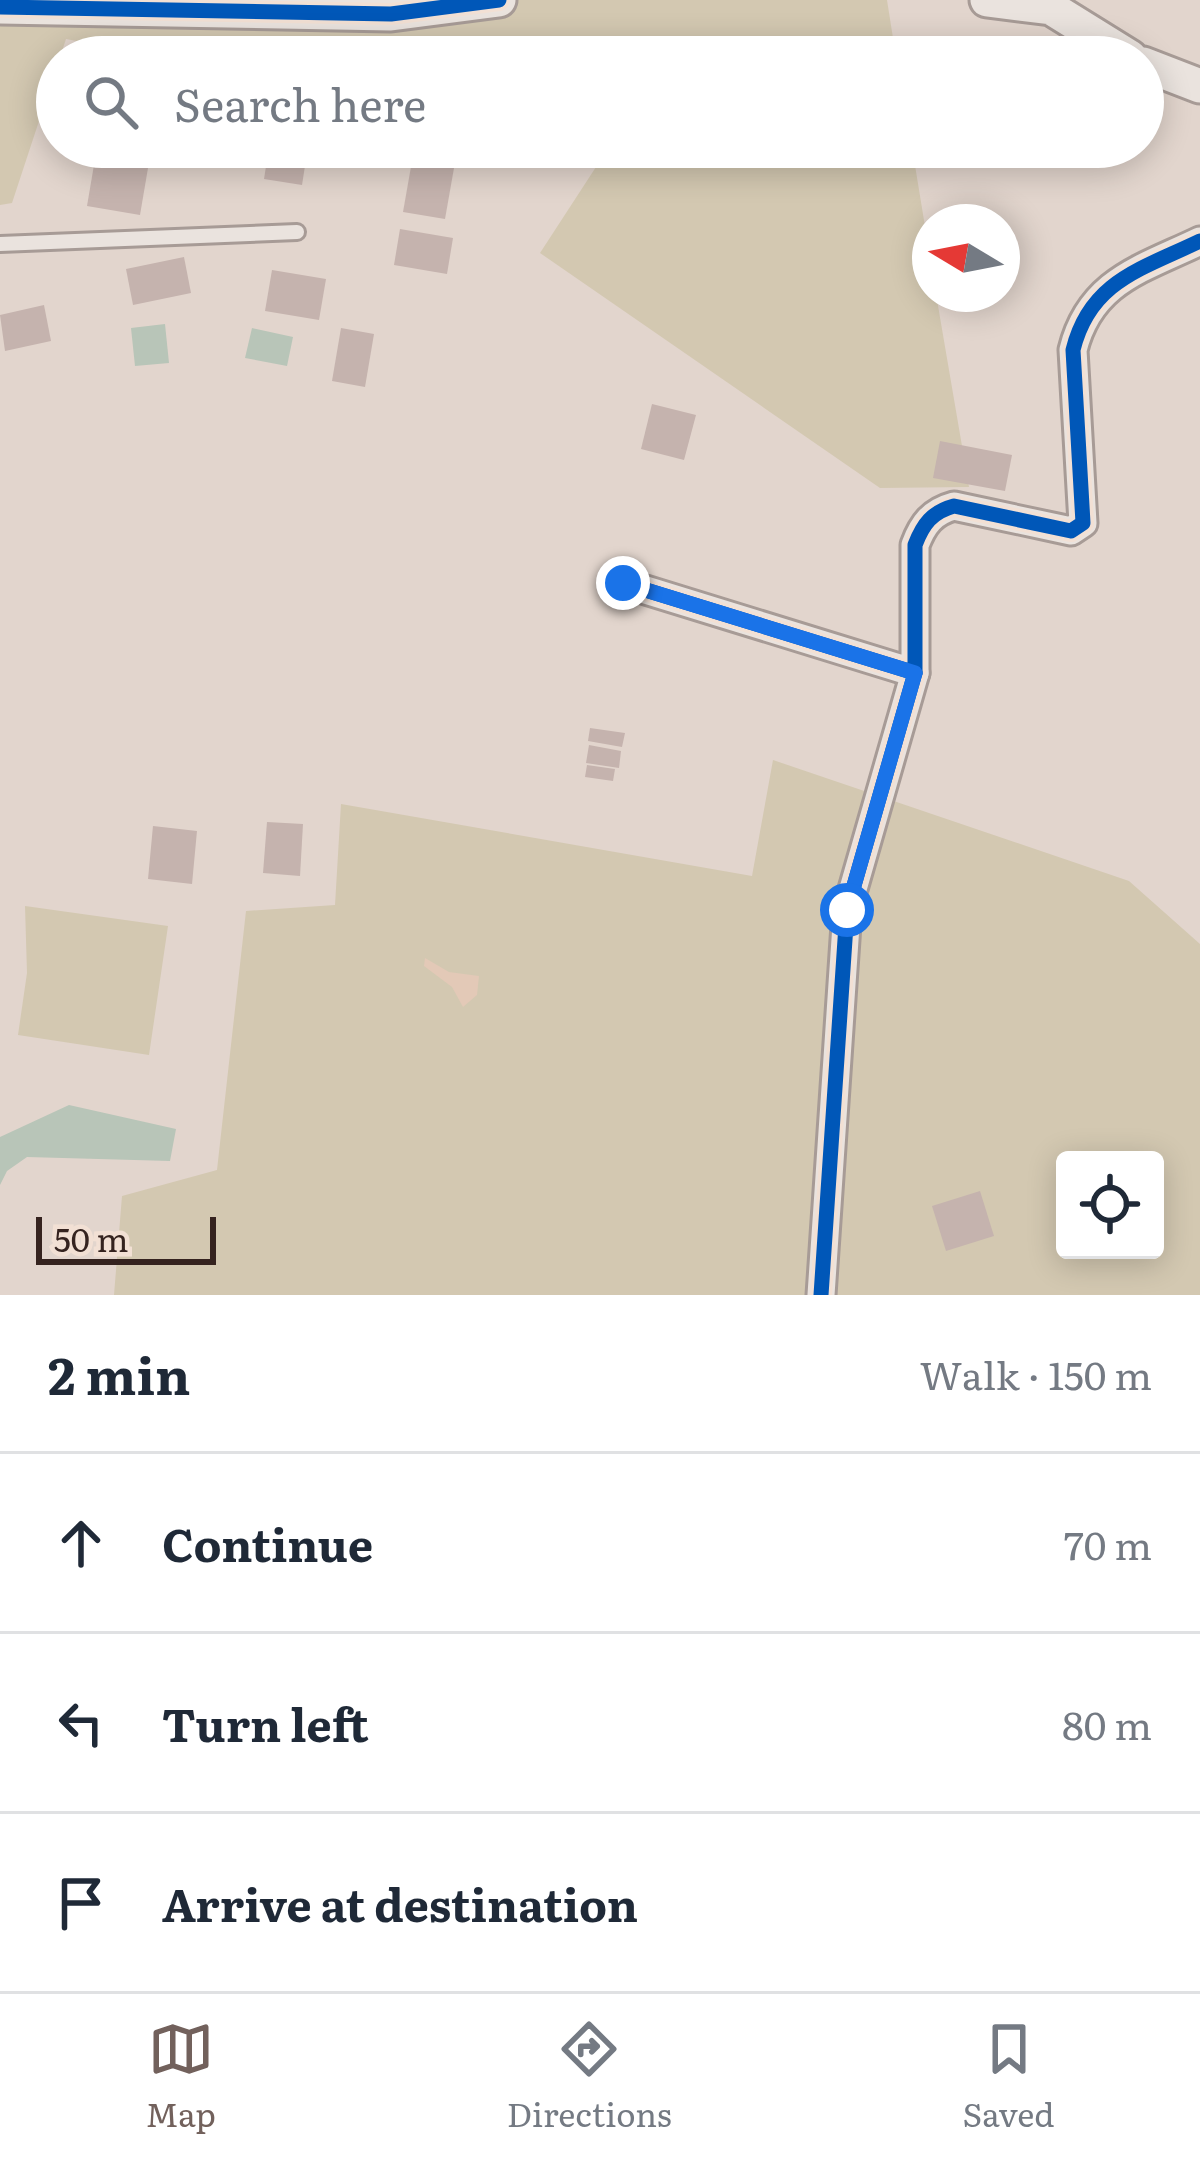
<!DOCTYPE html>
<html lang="en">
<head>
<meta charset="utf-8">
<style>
  :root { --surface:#fff; --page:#f6f6f7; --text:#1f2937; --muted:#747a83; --line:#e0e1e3; --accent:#72615c }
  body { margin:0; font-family:Literata,serif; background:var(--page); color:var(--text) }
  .controls { position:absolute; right:36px; bottom:36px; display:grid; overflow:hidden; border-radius:12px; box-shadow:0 6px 30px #0003 }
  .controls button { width:108px; height:108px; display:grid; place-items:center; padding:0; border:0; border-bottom:3px solid var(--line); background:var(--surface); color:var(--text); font:60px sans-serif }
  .compass { position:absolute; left:912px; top:204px; width:108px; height:108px; border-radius:50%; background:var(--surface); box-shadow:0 6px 30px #0003; rotate:280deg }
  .scale { position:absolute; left:36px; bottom:30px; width:180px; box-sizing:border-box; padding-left:12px; border:6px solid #35231f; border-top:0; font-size:33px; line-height:42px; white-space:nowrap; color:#35231f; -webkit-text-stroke:9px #f2e0d4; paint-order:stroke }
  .stop { position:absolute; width:36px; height:36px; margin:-27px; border:9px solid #1a73e8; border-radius:50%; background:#fff }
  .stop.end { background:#1a73e8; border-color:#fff; box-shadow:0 3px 12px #0008 }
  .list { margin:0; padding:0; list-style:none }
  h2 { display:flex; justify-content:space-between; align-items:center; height:156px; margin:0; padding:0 48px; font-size:51px }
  h2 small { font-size:39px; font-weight:400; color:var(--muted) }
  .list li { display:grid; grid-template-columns:78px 1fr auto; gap:36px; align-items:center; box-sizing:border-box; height:180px; padding:0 48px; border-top:3px solid var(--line) }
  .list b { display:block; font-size:45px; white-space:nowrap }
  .list em { font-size:39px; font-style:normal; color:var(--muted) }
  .icon { flex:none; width:66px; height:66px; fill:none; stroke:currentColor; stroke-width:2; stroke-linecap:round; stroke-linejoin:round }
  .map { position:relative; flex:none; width:1200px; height:1295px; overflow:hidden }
  .search { position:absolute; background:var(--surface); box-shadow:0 6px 30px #0003; left:36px; right:36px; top:36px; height:132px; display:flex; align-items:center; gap:30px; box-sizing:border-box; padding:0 42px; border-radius:66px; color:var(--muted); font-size:45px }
  .sheet { height:696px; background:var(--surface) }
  nav { display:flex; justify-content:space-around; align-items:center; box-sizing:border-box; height:168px; border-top:3px solid var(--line); background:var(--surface); font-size:33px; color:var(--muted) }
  nav a { display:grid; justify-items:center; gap:6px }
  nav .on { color:var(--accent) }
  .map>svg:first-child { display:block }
  .green { fill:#d3c8b1; fill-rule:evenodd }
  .sand { fill:#e3c9b7 }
  .water { fill:#b8c5b8 }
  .building { fill:#c5b3ae }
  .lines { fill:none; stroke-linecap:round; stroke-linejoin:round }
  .service-casing { stroke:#a79b96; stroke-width:20 }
  .minor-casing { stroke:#a79b96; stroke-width:33 }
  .tertiary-casing { stroke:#a79b96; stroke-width:39 }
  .service { stroke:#eae3de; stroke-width:14 }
  .minor { stroke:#eae3de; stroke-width:27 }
  .tertiary { stroke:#eae3de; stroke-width:33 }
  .cycleway-casing { stroke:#f2e0d4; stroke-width:22 }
  .cycleway { stroke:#0057b8; stroke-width:15 }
  .route { stroke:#1a73e8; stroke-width:15 }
</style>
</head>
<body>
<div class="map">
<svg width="1200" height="1295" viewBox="0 0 1200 1295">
  <rect width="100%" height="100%" fill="#e2d5cd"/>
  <g class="green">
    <path d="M0,0h887l9,57h-733l-97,-18 -54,164 -12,2z"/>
    <path d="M609,147h303l18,110v37h6l33,193 -89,1 -340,-235z"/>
    <path d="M773,760l356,121 71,63v351h-1086l8,-99 95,-26 29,-259 89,-6 6,-101 411,72zM1065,1160h90v90h-90z"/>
    <path d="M25,906l143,20 -19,129 -131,-20 9,-62z"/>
  </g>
  <path class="sand" d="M425,958l24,14 30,4 -2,19 -14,12 -11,-20 -28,-21z"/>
  <g class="water">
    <path d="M165,324l4,39 -34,3 -4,-38z"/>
    <path d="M252,328l41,9 -6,29 -42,-8z"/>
    <path d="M69,1105l107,24 -6,32 -143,-4 -20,14 -7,14v-48z"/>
  </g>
  <g class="building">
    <path d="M269,147h39l-6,38 -38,-6z"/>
    <path d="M95,159l53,9 -8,47 -53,-9z"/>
    <path d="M412,161l42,7 -9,51 -42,-7z"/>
    <path d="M400,229l53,9 -6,36 -53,-9z"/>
    <path d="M184,257l7,36 -58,12 -7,-36z"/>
    <path d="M272,270l54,9 -7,41 -54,-9z"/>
    <path d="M44,305l7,36 -46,10 -5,-36z"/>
    <path d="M341,328l33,6 -9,53 -33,-6z"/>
    <path d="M652,404l44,11 -12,45 -43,-11z"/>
    <path d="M940,441l72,14 -7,36 -72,-13z"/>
    <path d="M590,728l35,5 -3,14 -34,-6z"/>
    <path d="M589,745l32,6 -2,17 -33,-5z"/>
    <path d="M587,765l28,4 -2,12 -28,-4z"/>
    <path d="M267,822l36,2 -3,52 -37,-3z"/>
    <path d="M153,826l44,5 -5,53 -44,-5z"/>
    <path d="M980,1191l14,45 -48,15 -14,-45z"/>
  </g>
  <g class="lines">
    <defs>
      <path id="service" d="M0,244l297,-12"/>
      <g id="minor">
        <path d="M623,583l292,90v-128c8,-21 17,-33 39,-39l117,25 12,-8 -10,-173c17,-69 69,-81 127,-109"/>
        <path d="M821,1295l26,-385 68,-237"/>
      </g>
      <g id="tertiary">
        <path d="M987,0l64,8 79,49"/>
        <path d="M0,7l391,7 108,-14"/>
        <path d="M1143,64l57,22"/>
      </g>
    </defs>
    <use href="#service" class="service-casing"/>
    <use href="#minor" class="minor-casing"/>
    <use href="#tertiary" class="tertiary-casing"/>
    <use href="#service" class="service"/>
    <use href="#minor" class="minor"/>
    <use href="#tertiary" class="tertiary"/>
    <defs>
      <g id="cycleway">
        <path d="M0,7l391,7 108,-14"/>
        <path d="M623,583l292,90v-128c8,-21 17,-33 39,-39l117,25 12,-8 -10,-173c17,-69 69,-81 127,-109"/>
        <path d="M821,1295l26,-385 68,-237"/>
      </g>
    </defs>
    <use href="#cycleway" class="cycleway-casing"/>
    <use href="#cycleway" class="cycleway"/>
  </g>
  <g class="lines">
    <path class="route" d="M623,583l292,90 -68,237"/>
  </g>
</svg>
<div class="controls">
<button><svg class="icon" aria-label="locate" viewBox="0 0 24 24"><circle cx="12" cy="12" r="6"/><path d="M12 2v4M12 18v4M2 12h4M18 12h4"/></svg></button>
</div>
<svg class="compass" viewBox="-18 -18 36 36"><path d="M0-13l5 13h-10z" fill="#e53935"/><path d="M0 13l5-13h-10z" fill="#747a83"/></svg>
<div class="scale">50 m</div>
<div class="stop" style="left:847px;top:910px"></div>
<div class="stop end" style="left:623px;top:583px"></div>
<div class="search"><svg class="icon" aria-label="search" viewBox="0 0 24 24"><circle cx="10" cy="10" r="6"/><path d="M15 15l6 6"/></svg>Search here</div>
</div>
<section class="sheet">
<h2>2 min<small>Walk · 150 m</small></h2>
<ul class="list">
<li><svg class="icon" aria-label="ahead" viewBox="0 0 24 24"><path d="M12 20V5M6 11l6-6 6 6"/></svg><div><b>Continue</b></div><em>70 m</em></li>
<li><svg class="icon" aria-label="left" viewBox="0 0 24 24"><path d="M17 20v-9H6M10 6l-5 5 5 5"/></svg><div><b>Turn left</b></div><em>80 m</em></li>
<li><svg class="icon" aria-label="arrive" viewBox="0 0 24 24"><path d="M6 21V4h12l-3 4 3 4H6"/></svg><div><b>Arrive at destination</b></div></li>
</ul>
</section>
<nav>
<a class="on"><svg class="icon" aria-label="map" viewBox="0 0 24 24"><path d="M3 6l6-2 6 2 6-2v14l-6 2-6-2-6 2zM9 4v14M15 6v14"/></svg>Map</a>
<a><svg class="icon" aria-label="directions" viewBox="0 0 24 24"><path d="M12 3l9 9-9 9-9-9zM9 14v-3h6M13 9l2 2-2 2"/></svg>Directions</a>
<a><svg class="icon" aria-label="saved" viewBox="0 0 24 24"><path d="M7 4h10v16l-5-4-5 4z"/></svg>Saved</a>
</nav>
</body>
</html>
